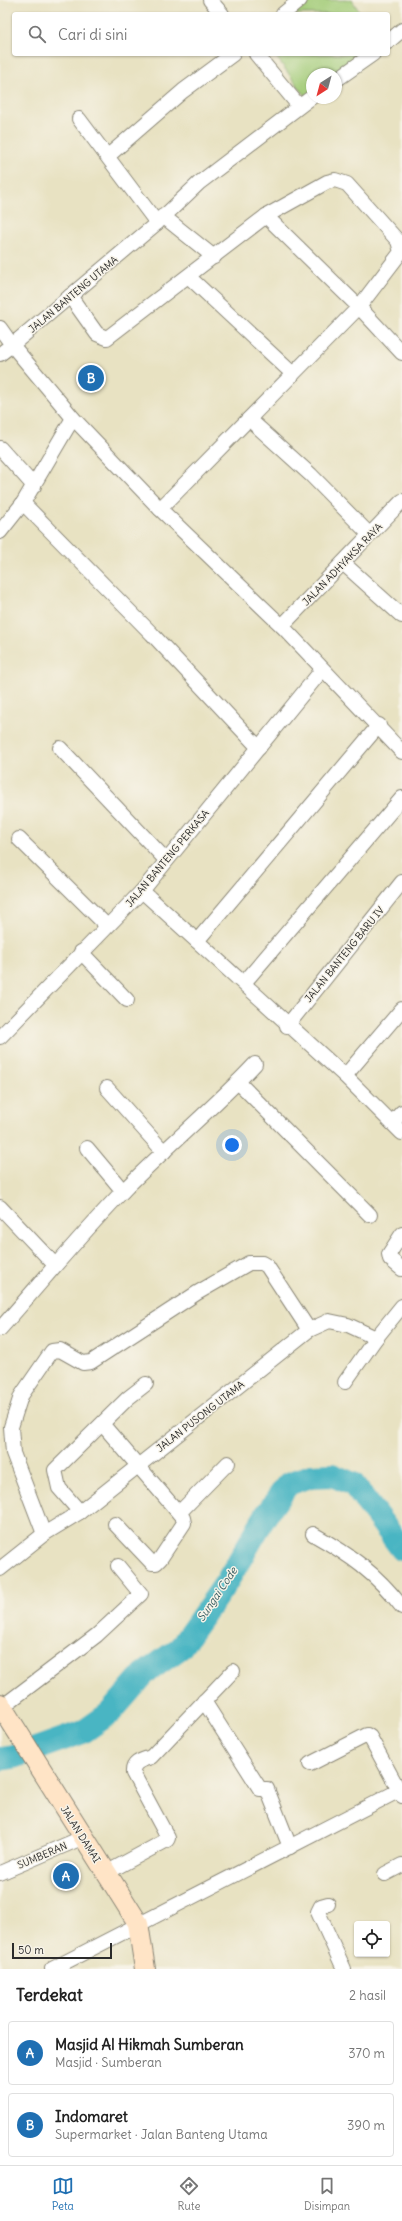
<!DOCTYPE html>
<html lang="id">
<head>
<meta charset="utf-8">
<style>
  :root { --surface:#fff; --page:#f2f2f2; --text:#222; --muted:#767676; --line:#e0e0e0; --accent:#1f6fb2 }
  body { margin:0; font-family:Delius,sans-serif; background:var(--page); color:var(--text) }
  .controls { position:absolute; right:12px; bottom:12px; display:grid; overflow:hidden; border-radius:4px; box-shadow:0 1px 3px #0004 }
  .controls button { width:36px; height:36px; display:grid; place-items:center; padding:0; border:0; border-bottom:1px solid var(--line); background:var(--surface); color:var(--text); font:20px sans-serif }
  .compass { position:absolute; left:306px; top:68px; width:36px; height:36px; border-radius:50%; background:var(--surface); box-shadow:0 1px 3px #0004; rotate:216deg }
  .scale { position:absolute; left:12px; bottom:10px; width:100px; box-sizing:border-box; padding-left:4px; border:2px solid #2b2b2b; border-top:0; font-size:11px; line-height:14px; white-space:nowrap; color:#2b2b2b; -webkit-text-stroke:3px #f7f3e8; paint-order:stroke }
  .you { position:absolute; left:232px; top:1145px; width:14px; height:14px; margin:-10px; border:3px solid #fff; border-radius:50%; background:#1a73e8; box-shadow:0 0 0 6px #1a73e833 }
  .badge { display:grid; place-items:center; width:26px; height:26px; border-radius:50%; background:var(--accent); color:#fff; font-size:13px; font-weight:700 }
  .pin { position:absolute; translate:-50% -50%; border:2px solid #fff; box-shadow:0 1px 4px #0006 }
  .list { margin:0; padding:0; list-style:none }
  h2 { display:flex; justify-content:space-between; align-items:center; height:52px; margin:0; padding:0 16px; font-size:17px }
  h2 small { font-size:13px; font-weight:400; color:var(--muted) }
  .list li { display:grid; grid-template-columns:26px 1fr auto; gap:12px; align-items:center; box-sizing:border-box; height:64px; margin:0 8px 8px; padding:0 8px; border:1px solid var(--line); border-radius:4px }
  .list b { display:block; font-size:15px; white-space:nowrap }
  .list p { margin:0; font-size:13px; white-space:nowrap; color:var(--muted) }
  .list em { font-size:13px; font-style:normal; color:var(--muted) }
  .icon { flex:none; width:22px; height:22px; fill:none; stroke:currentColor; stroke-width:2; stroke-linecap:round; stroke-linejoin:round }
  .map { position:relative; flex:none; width:402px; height:1969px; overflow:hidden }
  .search { position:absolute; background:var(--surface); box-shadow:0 1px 3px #0004; left:12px; right:12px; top:12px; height:44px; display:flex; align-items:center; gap:10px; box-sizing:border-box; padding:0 14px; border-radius:4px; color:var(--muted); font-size:15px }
  .sheet { height:196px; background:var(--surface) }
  nav { display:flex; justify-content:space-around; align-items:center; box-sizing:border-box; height:56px; border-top:1px solid var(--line); background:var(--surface); font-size:11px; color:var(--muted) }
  nav a { display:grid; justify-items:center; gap:2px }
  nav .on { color:var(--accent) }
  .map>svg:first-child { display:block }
  .green { fill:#a3cc78; stroke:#677c52 }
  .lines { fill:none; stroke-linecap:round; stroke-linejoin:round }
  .river { stroke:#48b5c3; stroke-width:24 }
  .street-casing { stroke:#8a8676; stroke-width:16 }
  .secondary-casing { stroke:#8a8676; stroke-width:22 }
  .street { stroke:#fff; stroke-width:14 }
  .secondary { stroke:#ffe4c6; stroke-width:20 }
  .labels { text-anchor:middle; stroke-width:3; stroke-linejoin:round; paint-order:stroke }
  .street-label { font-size:10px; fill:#2b2b2b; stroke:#f7f3e8 }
  .water-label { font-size:11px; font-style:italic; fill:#355b60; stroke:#f7f3e8 }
</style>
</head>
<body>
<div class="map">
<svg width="402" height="1969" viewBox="0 0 402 1969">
  <rect width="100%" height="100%" fill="#f7f3e8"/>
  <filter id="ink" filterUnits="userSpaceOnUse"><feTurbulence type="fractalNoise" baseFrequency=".025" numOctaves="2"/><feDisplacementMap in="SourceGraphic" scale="8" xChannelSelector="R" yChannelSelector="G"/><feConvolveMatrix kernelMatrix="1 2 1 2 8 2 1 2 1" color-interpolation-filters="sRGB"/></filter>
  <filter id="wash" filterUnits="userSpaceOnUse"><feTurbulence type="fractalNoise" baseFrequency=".012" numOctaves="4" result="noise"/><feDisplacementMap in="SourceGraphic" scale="16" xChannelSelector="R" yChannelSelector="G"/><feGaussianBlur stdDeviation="0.9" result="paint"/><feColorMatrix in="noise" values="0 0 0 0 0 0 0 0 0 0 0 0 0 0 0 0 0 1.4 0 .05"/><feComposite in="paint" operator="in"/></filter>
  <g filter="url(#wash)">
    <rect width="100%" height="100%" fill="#e8e2c2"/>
    <g class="green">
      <path d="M301,0h51l9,14h-76z"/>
      <path d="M274,54h95l-33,20h-24v19l-6,4z"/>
    </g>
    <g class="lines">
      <path class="river" d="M0,1759l13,-2 70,-25 27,-19 34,-39 36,-26 46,-65 40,-68 22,-31 23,-8 21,-1 21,9 49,65"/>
    </g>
  </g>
  <g filter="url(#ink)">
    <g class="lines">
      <defs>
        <g id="street">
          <path d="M210,0l12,14"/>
          <path d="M283,14l17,-14"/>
          <path d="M388,42l14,-12"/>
          <path d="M256,54l43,52"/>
          <path d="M336,80l37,-26"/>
          <path d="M79,119l78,104"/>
          <path d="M108,156l75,-65 50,-37"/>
          <path d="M163,216l51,41"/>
          <path d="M266,216l93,91 43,46"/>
          <path d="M189,277l104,97"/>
          <path d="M70,296l27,38 10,4 159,-122 61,-34 8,-2 12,4 51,57 3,11 -42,55 -199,202"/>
          <path d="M0,328l12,17 -12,9"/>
          <path d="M73,418l87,91 122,117 120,126"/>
          <path d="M249,419l62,56 58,59"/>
          <path d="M0,448l34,38"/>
          <path d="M23,503l129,131 107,114"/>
          <path d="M0,532l23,-29 50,-85 -61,-73 145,-122 42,-40 113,-86"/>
          <path d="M343,563l59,53"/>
          <path d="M282,626l120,-125"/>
          <path d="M60,748l106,112"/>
          <path d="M19,839l88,87"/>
          <path d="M142,891l203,185 57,57"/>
          <path d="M197,941l182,-216"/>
          <path d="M81,952l46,48"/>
          <path d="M244,983l158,-185"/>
          <path d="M287,1026l115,-144"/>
          <path d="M0,1037l142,-146 180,-221"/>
          <path d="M345,1076l57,-67"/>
          <path d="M238,1082l132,133"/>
          <path d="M107,1088l57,64"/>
          <path d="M392,1123l10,-11"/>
          <path d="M87,1148l36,43"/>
          <path d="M0,1207l55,58"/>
          <path d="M402,1234l-13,20 1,5 12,10"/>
          <path d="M0,1329c41,-46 80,-94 124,-139 42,-43 90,-82 131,-126"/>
          <path d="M345,1382l31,-44"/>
          <path d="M103,1425l80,93 1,5 -24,36 -4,4h-4l-37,-39"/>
          <path d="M80,1512l-21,-24 -4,-18 73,-72 18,-14"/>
          <path d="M179,1513l49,-50"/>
          <path d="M44,1534l-31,-81 -2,-26 10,-31 31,-45 8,-1 23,13 8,-1 106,-69 52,-30h13l5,3 42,64"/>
          <path d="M313,1534c37,21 63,39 89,73"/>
          <path d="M0,1569l44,-35 36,-22 229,-182 20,-9 19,4 28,13 26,-32"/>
          <path d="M204,1701l56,88h7l23,58"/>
          <path d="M2,1707l95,-72 44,-41 -23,-28"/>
          <path d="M310,1764l57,-29 3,2 32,59"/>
          <path d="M0,1873l84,-36"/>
          <path d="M106,1873l61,-33 1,-2 -35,-65c-1,-11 9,-13 18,-16l82,-86"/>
          <path d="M385,1874l17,-9"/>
          <path d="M328,1904l-7,2 -3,6 26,57"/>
          <path d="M52,1969l350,-180"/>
        </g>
        <path id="secondary" d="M0,1704l138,219 7,46"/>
      </defs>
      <use href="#street" class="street-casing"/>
      <use href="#secondary" class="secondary-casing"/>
      <use href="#street" class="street"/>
      <use href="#secondary" class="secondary"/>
    </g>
  </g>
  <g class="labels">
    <g class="street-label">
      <text transform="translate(73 294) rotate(-40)" y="4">JALAN BANTENG UTAMA</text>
      <text transform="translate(342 564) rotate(-46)" y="4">JALAN ADHYAKSA RAYA</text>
      <text transform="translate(167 858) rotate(-50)" y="4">JALAN BANTENG PERKASA</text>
      <text transform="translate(344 954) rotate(-51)" y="4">JALAN BANTENG BARU IV</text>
      <text transform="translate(200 1416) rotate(-38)" y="4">JALAN PUSONG UTAMA</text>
      <text transform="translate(81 1834) rotate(58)" y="4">JALAN DAMAI</text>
      <text transform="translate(42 1855) rotate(-23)" y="4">SUMBERAN</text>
    </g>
    <g class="water-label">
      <text transform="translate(217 1594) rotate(-56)" y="4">Sungai Code</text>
    </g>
  </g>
</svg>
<div class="controls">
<button><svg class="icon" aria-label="locate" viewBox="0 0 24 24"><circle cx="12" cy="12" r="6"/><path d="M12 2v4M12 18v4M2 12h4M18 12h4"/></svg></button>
</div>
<svg class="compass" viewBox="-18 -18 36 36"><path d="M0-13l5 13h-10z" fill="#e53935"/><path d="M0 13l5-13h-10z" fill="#767676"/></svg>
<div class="scale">50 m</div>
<div class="you"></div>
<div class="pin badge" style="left:66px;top:1876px">A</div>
<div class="pin badge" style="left:91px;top:378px">B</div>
<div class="search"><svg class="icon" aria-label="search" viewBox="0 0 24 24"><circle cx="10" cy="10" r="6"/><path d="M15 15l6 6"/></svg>Cari di sini</div>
</div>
<section class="sheet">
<h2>Terdekat<small>2 hasil</small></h2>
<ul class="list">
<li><span class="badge">A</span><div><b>Masjid Al Hikmah Sumberan</b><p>Masjid · Sumberan</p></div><em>370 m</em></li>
<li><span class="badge">B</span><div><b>Indomaret</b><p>Supermarket · Jalan Banteng Utama</p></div><em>390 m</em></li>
</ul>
</section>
<nav>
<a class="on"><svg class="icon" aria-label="map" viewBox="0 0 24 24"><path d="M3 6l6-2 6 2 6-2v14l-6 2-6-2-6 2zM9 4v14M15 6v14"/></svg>Peta</a>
<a><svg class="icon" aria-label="directions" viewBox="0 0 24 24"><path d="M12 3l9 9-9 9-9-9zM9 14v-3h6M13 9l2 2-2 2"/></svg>Rute</a>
<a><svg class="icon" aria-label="saved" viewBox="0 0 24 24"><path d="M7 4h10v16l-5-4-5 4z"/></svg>Disimpan</a>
</nav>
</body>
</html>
